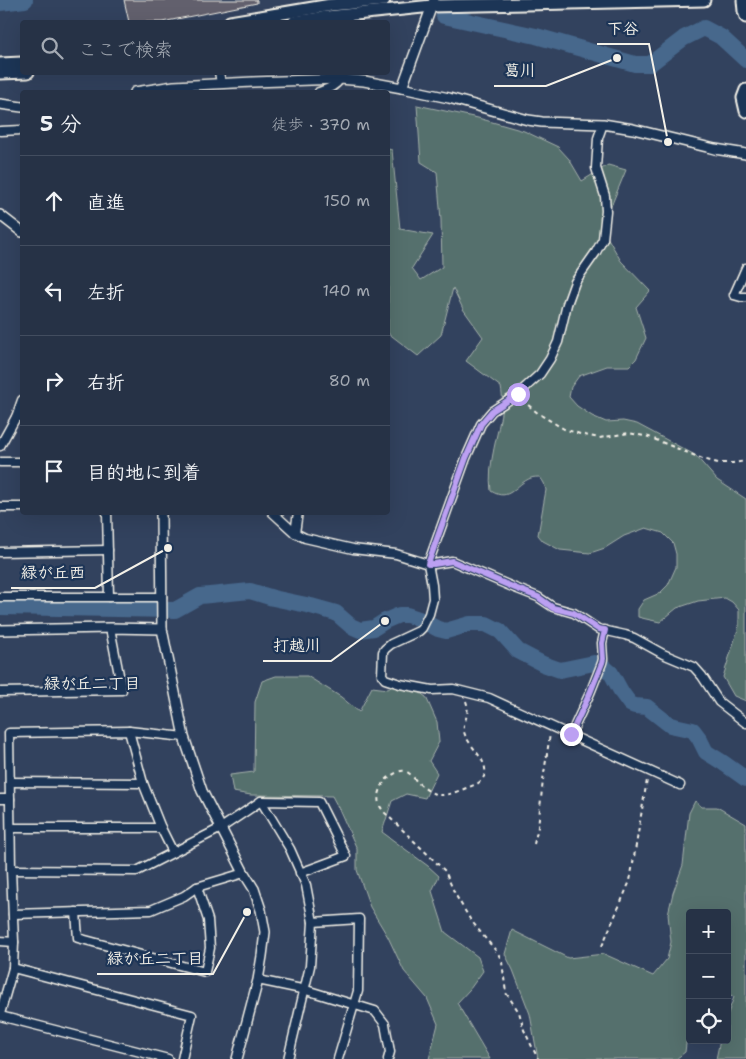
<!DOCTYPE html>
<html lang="ja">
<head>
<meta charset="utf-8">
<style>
  :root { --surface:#263246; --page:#2e3a4d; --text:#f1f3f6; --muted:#a4aab3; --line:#424d5f }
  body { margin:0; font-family:"Shantell Sans","Klee One",sans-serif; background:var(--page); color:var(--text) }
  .controls { position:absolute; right:15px; bottom:15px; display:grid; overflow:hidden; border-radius:5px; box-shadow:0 5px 20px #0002 }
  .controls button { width:45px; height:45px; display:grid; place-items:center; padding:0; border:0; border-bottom:1px solid var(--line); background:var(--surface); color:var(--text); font:25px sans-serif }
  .stop { position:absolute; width:15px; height:15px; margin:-11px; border:4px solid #bca0f2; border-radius:50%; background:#fff }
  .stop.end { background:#bca0f2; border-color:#fff; box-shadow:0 1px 5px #0008 }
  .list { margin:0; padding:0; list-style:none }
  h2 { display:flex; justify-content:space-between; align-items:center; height:65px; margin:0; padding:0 20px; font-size:21px }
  h2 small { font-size:16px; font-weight:400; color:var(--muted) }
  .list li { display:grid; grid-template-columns:32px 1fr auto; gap:15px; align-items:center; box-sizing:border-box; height:90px; padding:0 20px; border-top:1px solid var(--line) }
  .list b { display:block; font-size:19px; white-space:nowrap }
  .list em { font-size:16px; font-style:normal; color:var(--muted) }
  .icon { flex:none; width:28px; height:28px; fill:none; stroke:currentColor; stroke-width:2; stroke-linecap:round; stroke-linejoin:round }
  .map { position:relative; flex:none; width:746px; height:1059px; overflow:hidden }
  .search { position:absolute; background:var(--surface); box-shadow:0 5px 20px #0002; left:20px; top:20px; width:370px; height:55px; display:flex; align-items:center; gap:12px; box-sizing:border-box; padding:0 18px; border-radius:5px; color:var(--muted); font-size:19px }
  .panel { position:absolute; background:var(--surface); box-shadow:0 5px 20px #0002; left:20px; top:90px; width:370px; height:425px; border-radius:5px }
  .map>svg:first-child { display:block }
  .green { fill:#556f6d; stroke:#a4b0aa }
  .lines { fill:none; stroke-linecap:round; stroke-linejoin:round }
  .river { stroke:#46678c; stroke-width:16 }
  .building { fill:#62606d; stroke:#f4f1e8 }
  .minor-casing { stroke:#f4f1e8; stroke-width:11 }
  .tertiary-casing { stroke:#f4f1e8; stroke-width:12 }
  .primary-casing { stroke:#f4f1e8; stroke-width:15 }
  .path { stroke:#f4f1e8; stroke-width:2; stroke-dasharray:4 4; stroke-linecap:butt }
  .minor { stroke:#1d3557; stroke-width:8 }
  .tertiary { stroke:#1d3557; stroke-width:9 }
  .primary { stroke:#1d3557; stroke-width:11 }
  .route { stroke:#bca0f2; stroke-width:6 }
  .labels { text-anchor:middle; stroke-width:4.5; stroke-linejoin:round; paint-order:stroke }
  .neighbourhood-label { font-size:16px; font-weight:bold; fill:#f4f1e8; stroke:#1d3557 }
  .leader { fill:none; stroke:#f4f1e8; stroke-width:2 }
  .callout-dot { fill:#f4f1e8; stroke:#1d3557; stroke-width:2 }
  .callout-label { font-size:16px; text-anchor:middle; font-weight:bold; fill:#f4f1e8; stroke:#1d3557; stroke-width:4.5; stroke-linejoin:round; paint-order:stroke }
</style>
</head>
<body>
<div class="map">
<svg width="746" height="1059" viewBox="0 0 746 1059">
  <rect width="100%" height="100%" fill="#32425e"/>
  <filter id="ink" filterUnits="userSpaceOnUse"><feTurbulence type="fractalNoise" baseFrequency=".02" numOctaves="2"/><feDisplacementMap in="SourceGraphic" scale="10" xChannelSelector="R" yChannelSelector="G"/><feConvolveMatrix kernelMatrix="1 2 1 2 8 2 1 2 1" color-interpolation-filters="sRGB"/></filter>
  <g filter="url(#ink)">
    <g class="green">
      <path d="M417,105l61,13 46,13 34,16 11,12 13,22 26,-16 18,5 -24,58 19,33 29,30 -14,16 10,31 -10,21 -7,7h-22l-28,10 -8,11 -2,10 8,9 15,10 14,6 17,-1 14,3 58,31 22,25 29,19v202l-12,-5 -11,-19 16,-51v-16l-7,-8 -7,-4 -27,3 -21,7 -17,14 -14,-3 -8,-2v-8l6,-9 16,-7 8,-8 8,-18v-13l-3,-11 -10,-10 -17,-5 -22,8 -19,12 -15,5 -30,-3 -17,-9 -5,-6 8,-45 -2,-7 -4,-6c-2,0 -7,0 -9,1 -16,6 -21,25 -40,13 -4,-28 8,-56 11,-85 1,-6 0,-13 -1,-19l-35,-26 17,-24 -20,-28 -10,-21 -12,47 -23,21 -30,-23v-184l4,1 8,79 33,6 -21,33 9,12 21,-13 -1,-47 -4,-48 -16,-10z"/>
      <path d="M276,676h31l34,21 18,15 13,-25 16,2 5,-3 19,1 14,10 11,25 2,20 -10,19 8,12 -12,25 -19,-4 -14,7 -10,31 46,34 11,10 -7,15 13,41 33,25 5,14 -13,18 -13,14 33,56h-61l9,-35 -11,-26 -23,-27 -16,-34 -18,-30 -13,-37v-21l-17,-38 -8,-15 -81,-1 -18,-3 -3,-17 24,-3 1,-70 7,-21z"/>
      <path d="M695,801l7,6h15l29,17v235h-30l4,-19h7v-24l7,-19 -7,-4v-80h-37v99l-5,40 -9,7h-138l-8,-45 -17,-44 -8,-16 7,-24 56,28 36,-4 49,22 14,-17 4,-17 -3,-28 5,-21 10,-28 6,-52z"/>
    </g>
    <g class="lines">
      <g class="river">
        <path d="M0,3l25,-3"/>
        <path d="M444,16l92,20 99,28h15l34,-26 20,-10 17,9 25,23"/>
        <path d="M0,607l175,3 25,-14 50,-5 23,7 38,8 25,7 15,13 9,4 14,-2 11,-7 14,-6h8l12,4 19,10 8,2 24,-7h16l14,7 18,20 25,13 17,6 34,-7 9,3 8,7 11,20 8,11 5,2 12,1 23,18 23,5 6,8 7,14 16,10 24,17"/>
      </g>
    </g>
    <path class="building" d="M124,0h133v3l-95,19h-33z"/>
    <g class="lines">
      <defs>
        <g id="minor">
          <path d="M219,72l2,11"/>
          <path d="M319,92c8,-3 16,-5 21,-13"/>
          <path d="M603,124l-5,14 -2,30 9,28 1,15 -3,28 -7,13 -21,30 -8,22 -9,38 -8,17 -10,15 -22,20 -26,17 -11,13 -15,34 -38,106 4,21 1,14 -4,15 -7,14 -3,3 -28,13 -6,5 -2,3 -1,23 3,4 15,5 32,6 21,-1 36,9 191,87"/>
          <path d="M0,131l22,-1"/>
          <path d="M746,268l-12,27 7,2h5"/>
          <path d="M16,417l6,-17"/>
          <path d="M0,446l16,-29h6"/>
          <path d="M0,462h22"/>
          <path d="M0,507h22"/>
          <path d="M107,512l2,85"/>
          <path d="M272,512l23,21 10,5 48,11 43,5 32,10h6l18,-3 63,27 23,9 15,10 21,6 24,16 27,6 9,3 29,16 31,13 8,9 17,26 27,21"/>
          <path d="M295,533l3,-21"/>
          <path d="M0,552l108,-2"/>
          <path d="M0,597h162"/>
          <path d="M0,692l122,-2 -12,-62"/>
          <path d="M129,731l14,52 18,45 12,24"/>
          <path d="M571,734l19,-41 12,-30 1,-4 -1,-16 3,-13"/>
          <path d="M10,782l133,1"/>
          <path d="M0,799h10"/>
          <path d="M261,801l29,48 16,36 7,37 -3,44 -22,93"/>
          <path d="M11,828h150"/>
          <path d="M11,870l126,1 84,-43 40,-27 58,1 27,54 -46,17"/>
          <path d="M76,912l2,26 127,34 5,-24 -2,-28 -11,-33"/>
          <path d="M13,914l138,-4 33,-14 13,-9 47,-14"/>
          <path d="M313,922l46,-3 -1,72 -20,68"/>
          <path d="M0,941l14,1"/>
          <path d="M13,968l179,47 -10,44"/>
          <path d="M258,980l48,10 69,21 10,13 5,28 -2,7"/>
          <path d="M0,1014l13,-46 1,-26 -3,-72 -2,-137 120,-2 55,6"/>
          <path d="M0,1016l168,43"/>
        </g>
        <g id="tertiary">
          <path d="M402,88l32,-88"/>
          <path d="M135,92l39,-6 79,-4 87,-3 24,2 38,7 47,10 79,22 14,2 61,2 30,5 82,20 31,5"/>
          <path d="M0,104l22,3"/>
          <path d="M0,215l22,17"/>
          <path d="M161,512l1,117 22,108 18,54 42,82 10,16 7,21 4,22 -3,24 -4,24 -21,79"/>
          <path d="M0,630l110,-2 52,1"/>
        </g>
        <g id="primary">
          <path d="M743,0l1,11 2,6"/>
          <path d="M230,22l101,-17 53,-5"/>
          <path d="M294,22l33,-5 105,-11 272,-6"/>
          <path d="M0,64l22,-1"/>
          <path d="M0,73l28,-1"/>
          <path d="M746,90l-3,8 3,13"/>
        </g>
      </defs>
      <use href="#minor" class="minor-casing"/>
      <use href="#tertiary" class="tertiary-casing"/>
      <use href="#primary" class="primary-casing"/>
      <g class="path">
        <path d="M522,400l17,14 25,15 16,5 19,4 30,-5 20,4 54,22 15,4h15l13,-2"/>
        <path d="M466,701c5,14 -4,20 -2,31 4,16 36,36 13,52 -9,3 -28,12 -37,11 -8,0 -17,-8 -23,-13 -3,-4 -7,-9 -12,-11 -5,-1 -10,2 -14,5 -7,4 -10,11 -12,19 -2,7 1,12 5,17l61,59 10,23 15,25 15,19 13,15 4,9 4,31 13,19 5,18 14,29"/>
        <path d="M534,844l4,-17 5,-47 7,-46"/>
        <path d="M602,946l28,-65 17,-101"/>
      </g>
      <use href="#minor" class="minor"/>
      <use href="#tertiary" class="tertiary"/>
      <use href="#primary" class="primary"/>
    </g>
  </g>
  <g class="lines" filter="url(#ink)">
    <path class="route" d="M518,394l-26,17 -11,13 -15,34 -38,106h6l18,-3 63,27 23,9 15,11 21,5 24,16 7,1 -3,13 1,16 -1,4 -12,30 -19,41"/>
  </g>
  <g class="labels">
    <g class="neighbourhood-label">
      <text x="92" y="689">緑が丘二丁目</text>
    </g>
  </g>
  <path class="leader" d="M668 142L649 44H597M617 58L546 86H494M168 548L95 588H11M385 621L331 661H263M247 912L213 974H97"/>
  <g class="callout-dot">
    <circle cx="668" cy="142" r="5"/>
    <circle cx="617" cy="58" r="5"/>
    <circle cx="168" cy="548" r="5"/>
    <circle cx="385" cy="621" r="5"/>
    <circle cx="247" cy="912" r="5"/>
  </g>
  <g class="callout-label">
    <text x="623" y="34">下谷</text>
    <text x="520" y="76">葛川</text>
    <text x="53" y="578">緑が丘西</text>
    <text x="297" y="651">打越川</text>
    <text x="155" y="964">緑が丘二丁目</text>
  </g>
</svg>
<div class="controls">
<button>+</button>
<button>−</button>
<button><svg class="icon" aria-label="locate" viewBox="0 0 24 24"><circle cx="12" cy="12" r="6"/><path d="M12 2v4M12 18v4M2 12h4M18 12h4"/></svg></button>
</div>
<div class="stop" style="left:518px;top:394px"></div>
<div class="stop end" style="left:571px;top:734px"></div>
<div class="search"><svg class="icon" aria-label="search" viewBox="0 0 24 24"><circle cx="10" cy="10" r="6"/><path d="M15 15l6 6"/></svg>ここで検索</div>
<section class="panel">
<h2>5 分<small>徒歩 · 370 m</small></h2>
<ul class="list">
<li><svg class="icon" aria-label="ahead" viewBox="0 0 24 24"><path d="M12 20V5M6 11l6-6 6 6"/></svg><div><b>直進</b></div><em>150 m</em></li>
<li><svg class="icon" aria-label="left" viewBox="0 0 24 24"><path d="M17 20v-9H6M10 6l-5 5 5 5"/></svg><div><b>左折</b></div><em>140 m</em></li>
<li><svg class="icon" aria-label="right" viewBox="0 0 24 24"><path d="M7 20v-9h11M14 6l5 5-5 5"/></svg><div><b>右折</b></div><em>80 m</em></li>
<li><svg class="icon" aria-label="arrive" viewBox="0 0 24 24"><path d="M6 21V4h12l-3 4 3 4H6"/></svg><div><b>目的地に到着</b></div></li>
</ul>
</section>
</div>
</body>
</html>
